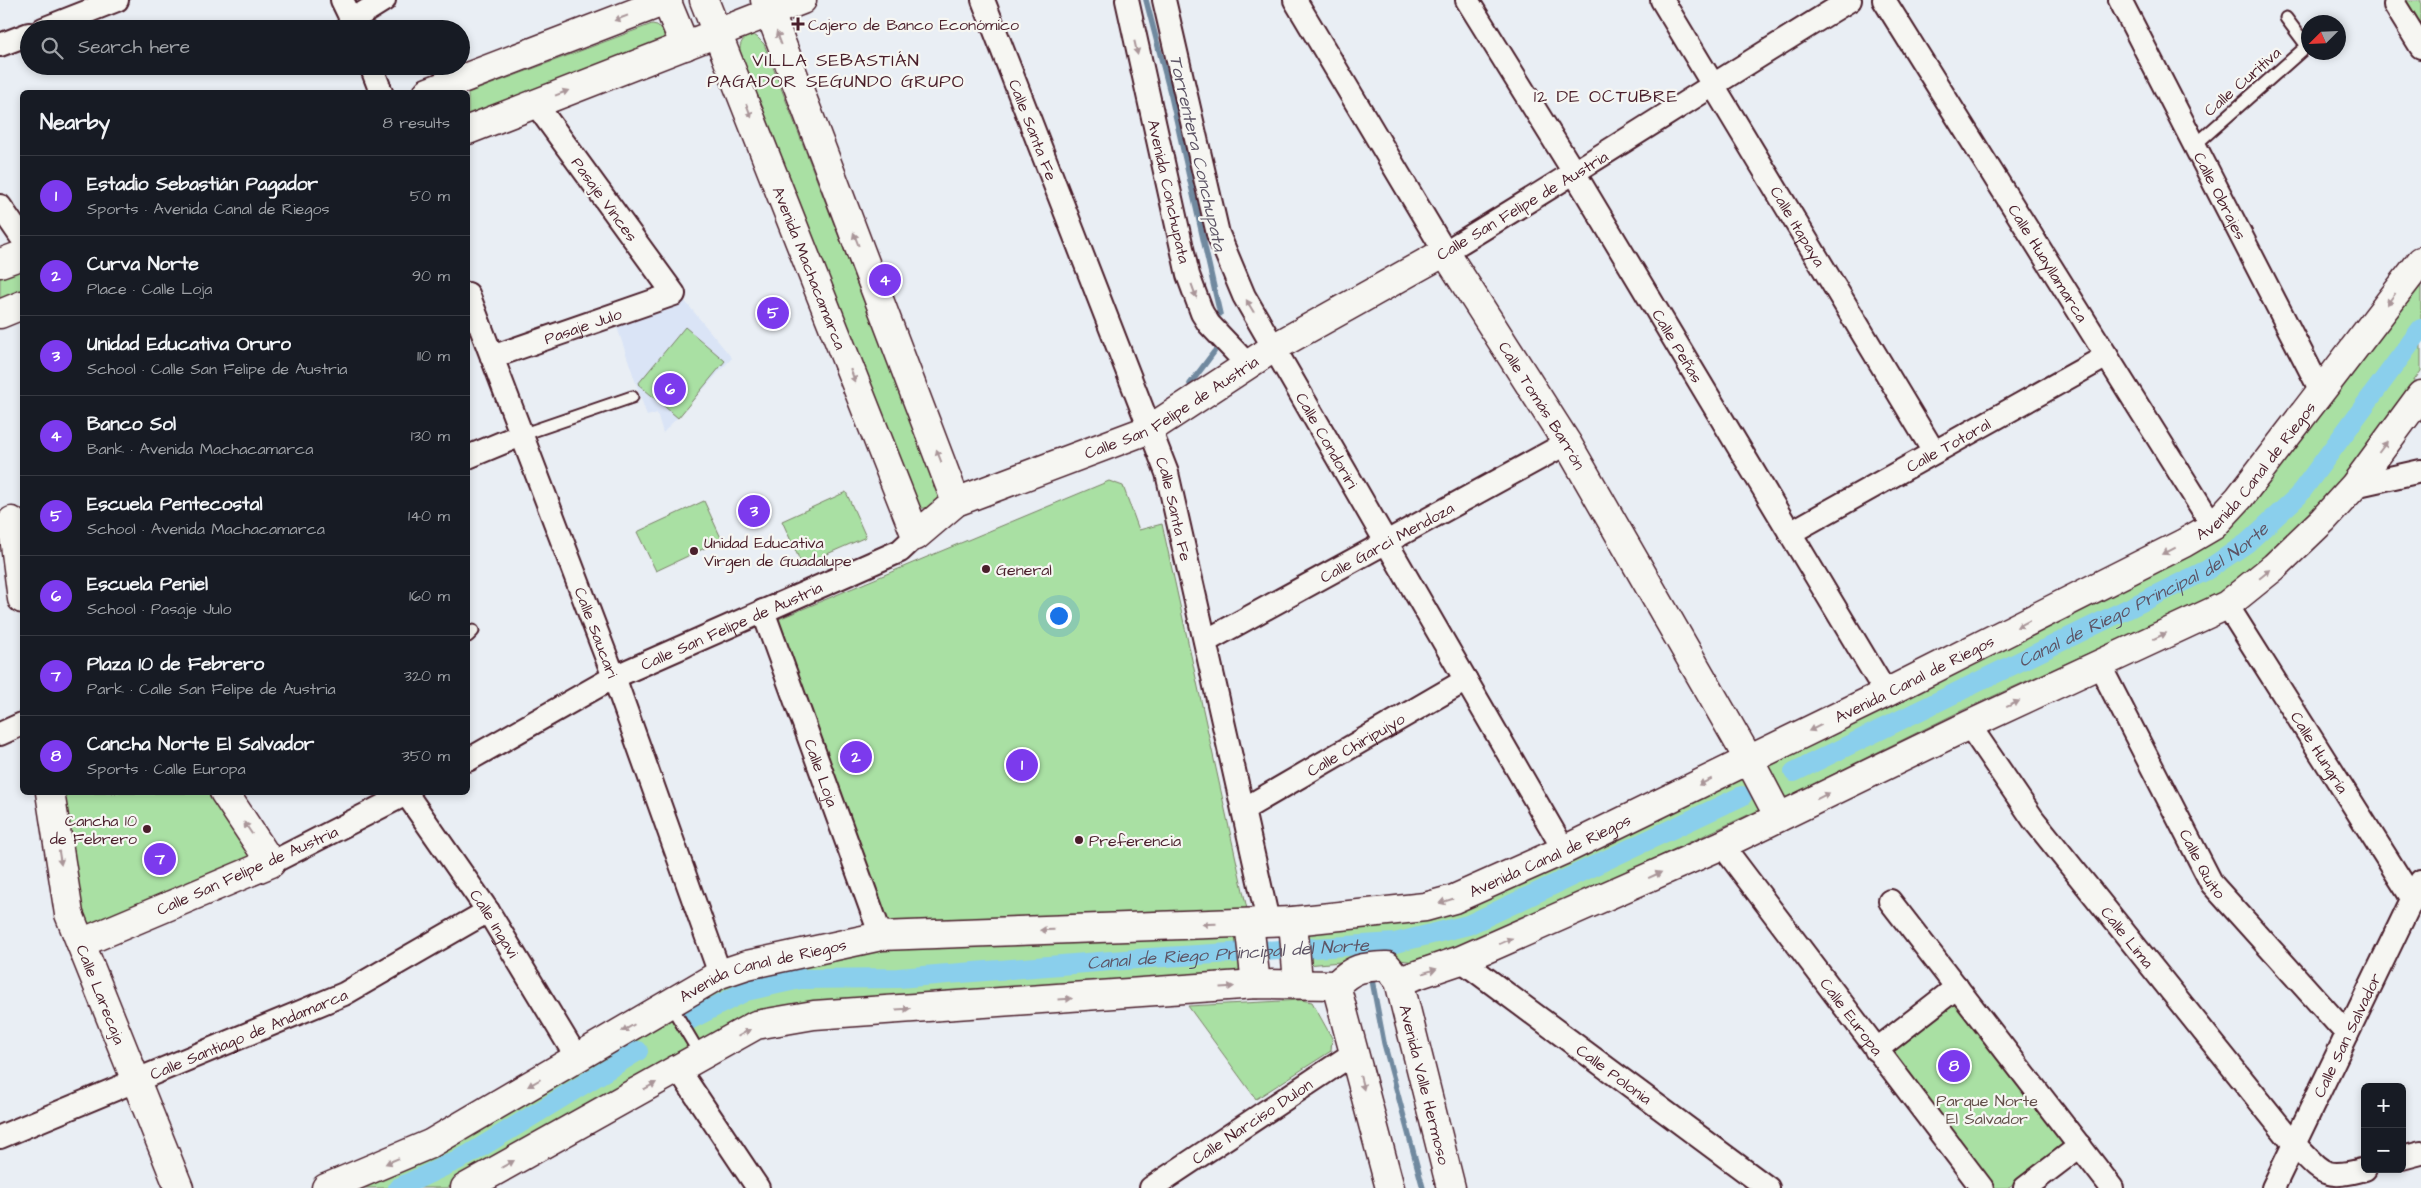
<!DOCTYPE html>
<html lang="en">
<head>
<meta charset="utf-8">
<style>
  :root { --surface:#171b24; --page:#242831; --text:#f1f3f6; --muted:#9ea1a6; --line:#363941; --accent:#7c3aed }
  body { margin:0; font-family:"Architects Daughter",sans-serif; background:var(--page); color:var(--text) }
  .controls { position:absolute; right:15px; bottom:15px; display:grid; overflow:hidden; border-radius:8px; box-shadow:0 2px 8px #0003 }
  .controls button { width:45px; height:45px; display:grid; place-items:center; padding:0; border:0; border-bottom:1px solid var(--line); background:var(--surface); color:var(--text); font:25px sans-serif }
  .compass { position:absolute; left:2301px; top:15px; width:45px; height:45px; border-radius:50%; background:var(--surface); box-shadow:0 2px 8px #0003; rotate:246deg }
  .you { position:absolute; left:1058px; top:615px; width:18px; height:18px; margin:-12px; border:4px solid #fff; border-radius:50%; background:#1a73e8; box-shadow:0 0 0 8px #1a73e833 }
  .badge { display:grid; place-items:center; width:32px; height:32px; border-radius:50%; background:var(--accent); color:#fff; font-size:16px; font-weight:700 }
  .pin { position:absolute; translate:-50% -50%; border:2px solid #fff; box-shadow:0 1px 5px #0006 }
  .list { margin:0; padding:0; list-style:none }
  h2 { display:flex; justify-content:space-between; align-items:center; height:65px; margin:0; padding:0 20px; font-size:21px }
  h2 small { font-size:16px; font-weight:400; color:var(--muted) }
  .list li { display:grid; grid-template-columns:32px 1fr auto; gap:15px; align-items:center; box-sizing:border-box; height:80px; padding:0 20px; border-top:1px solid var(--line) }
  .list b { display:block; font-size:19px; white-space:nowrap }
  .list p { margin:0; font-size:16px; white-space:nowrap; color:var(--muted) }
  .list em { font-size:16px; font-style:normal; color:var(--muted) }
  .icon { flex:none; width:28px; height:28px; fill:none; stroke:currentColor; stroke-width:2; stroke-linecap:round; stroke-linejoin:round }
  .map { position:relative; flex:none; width:2421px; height:1188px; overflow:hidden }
  .search { position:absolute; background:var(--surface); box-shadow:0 2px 8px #0003; left:20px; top:20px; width:450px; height:55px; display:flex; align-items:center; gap:12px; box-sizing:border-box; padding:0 18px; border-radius:28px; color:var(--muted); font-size:19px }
  .panel { position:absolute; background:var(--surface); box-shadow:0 2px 8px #0003; left:20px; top:90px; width:450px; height:705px; border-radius:8px }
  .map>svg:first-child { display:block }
  .built { fill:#dae4f6 }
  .green { fill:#a9e0a3; stroke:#7a8067 }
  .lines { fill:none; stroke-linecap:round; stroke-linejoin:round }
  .stream { stroke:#70899f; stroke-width:5.5 }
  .canal { stroke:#8acfec; stroke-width:20 }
  .lane-casing { stroke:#4a1f2b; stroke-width:15 }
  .street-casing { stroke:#4a1f2b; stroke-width:26 }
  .secondary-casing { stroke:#4a1f2b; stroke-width:31 }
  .lane { stroke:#f6f6f2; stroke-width:11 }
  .street { stroke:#f6f6f2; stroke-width:22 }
  .secondary { stroke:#f6f6f2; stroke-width:28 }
  .oneway { fill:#a99598 }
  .poi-dot { fill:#4a1f2b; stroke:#f6f6f2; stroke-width:2 }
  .labels { text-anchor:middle; stroke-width:4.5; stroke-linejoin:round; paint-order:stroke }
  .poi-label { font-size:16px; fill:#4a1f2b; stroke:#f6f6f2; text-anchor:start }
  .street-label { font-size:16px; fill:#4a1f2b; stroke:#f6f6f2 }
  .park-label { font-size:16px; fill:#624f49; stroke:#f6f6f2 }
  .neighbourhood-label { font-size:18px; letter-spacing:1px; fill:#4a1f2b; stroke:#f6f6f2 }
  .water-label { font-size:18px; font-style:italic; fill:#5d5465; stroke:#f6f6f2 }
</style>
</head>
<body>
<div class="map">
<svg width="2421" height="1188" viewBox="0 0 2421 1188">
  <rect width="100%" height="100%" fill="#e9eef4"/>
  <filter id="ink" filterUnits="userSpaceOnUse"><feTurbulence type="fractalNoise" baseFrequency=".02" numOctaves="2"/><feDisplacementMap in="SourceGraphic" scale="10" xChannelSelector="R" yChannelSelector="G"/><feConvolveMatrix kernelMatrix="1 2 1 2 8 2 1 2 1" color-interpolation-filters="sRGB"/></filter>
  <g filter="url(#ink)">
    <path class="built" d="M684,300l48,58 -69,75 -6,-20 -10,3 -31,-92z"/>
    <g class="green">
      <path d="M2401,0h20v33z"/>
      <path d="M652,24l5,1 7,6v9l-196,79v-26z"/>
      <path d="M753,35l4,2 7,7 174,448 -1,10 -7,6h-10l-6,-7 -174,-448c-1,-10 3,-16 13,-18z"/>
      <path d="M22,268v28l-22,9v-29z"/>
      <path d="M2421,272v99l-83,113 -36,40 -74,66 -263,119 -180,89 -18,-34 427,-214z"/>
      <path d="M685,327l40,34 -47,57 -40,-34z"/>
      <path d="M1109,481l14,5 16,44 23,-6 85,385 -359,15 -114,-303z"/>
      <path d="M846,492l20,45 -64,28 -20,-44z"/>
      <path d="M704,501l18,39 -66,31 -19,-39z"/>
      <path d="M1745,776l18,32 -288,134 -60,20 -30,-4 -78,7 -3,-37 118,-9z"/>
      <path d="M60,793h149l39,58 1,11 -157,64 -8,-4z"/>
      <path d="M1241,933l4,40 -474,35 -36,13 -35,21 -21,-35 44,-25 167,-34z"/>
      <path d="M1954,999l112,144 -57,45h-13l-108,-138z"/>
      <path d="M1301,1000l11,2 20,36 -1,13 -75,48 -68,-93z"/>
      <path d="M670,1017l21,35 -244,136h-95z"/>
    </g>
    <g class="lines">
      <g class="stream">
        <path d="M1146,0l25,96 49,218"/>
        <path d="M1190,384l24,-32"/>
        <path d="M1372,980l12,63 39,145"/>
      </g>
      <g class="canal">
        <path id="s1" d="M1794,772l413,-202 40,-27 51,-47 123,-167"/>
        <path id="s2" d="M689,1020l57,-29 54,-12 98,-1 251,-20 246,-15 73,-18 274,-129"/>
        <path d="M398,1188l70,-33 170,-104"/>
      </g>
      <defs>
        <g id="lane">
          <path d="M2195,145l112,-99 -21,-28"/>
          <path d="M521,435l111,-38"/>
          <path d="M468,636l5,-5"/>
          <path d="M670,1004l31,52"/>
        </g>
        <g id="street">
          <path d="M342,0l14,29"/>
          <path id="s3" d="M983,0l184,473 101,448"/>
          <path id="s4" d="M1127,0l61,275 14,38 7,11 39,41"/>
          <path id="s5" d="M1164,0l54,234 26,62 320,554"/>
          <path d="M1295,0l150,252c136,-82 269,-169 405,-252"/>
          <path id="s6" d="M1467,0l108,174 311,519"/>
          <path id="s7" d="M1662,0l272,452"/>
          <path id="s8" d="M1884,0l329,526"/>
          <path id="s9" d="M2120,0l201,391"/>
          <path d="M2395,5l26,42"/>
          <path d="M352,20l32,-20"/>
          <path d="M43,29l74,-29"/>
          <path d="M0,45l29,-11"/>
          <path d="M371,66l10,26"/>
          <path d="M0,206l22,32"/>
          <path id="s10" d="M468,294l146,383 106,297"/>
          <path id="s11" d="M492,357l182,-63 -139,-191"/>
          <path d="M468,457l53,-22"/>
          <path d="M2354,486l67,-15"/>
          <path id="s12" d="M1790,533l317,-177"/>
          <path id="s13" d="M2227,605l185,293"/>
          <path id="s14" d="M763,611l118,325"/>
          <path id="s15" d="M1206,641l361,-198"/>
          <path id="s16" d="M2099,664l113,220 135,150"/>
          <path id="s17" d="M1969,725l64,94 261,325c28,28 29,37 71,25"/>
          <path d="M0,734l22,-10"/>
          <path id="s18" d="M468,760l146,-83 286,-126 16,-15"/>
          <path id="s19" d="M405,792l83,119 89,147"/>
          <path id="s20" d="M1244,809l222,-129"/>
          <path id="s21" d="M1722,845l260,343"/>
          <path d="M271,863l139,-71"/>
          <path d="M1890,901l222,287"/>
          <path id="s22" d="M1461,960l307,228"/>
          <path d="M1876,1050l81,-63"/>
          <path d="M679,1070l79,118"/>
          <path id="s23" d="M0,1137l344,-143 144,-83"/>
          <path d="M2402,1158l19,-5"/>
          <path id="s24" d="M1151,1188l203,-135"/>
          <path d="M2025,1188l55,-42"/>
          <path id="s25" d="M2273,1188l148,-307"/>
        </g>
        <g id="secondary">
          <path d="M666,0l19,46"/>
          <path id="s26" d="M704,0l212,536 40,-34 194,-73 125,-82 170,-95 122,191 182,317 30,57"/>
          <path d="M765,0l191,502"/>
          <path d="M428,92l240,-92"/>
          <path d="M468,130l334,-130"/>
          <path d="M0,263l22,-8"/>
          <path d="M0,314l22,-9"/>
          <path d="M12,521l10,78"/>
          <path id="s27" d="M50,792l19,122 110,274"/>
          <path d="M1293,921l5,62"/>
          <path d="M1249,923l7,61"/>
          <path d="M81,943l190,-80 -47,-71"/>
          <path d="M1399,981l62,-21 261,-115 247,-120 258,-120 47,-38 49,-47 31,-34 67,-91"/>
          <path d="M1336,985l54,203"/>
          <path id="s28" d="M326,1188l104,-44 290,-170 27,-9 134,-29 412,-15 132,-14 29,-8 110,-49 322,-157 298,-150 29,-17 26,-28 182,-237"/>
          <path id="s29" d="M465,1188l291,-163 58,-10 442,-31 80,1c18,-18 27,-18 51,-19l12,15 52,207"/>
        </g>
      </defs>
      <use href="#lane" class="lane-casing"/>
      <use href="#street" class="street-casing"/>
      <use href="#secondary" class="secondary-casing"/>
      <use href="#lane" class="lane"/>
      <use href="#street" class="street"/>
      <use href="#secondary" class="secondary"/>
    </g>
    <defs><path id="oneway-solid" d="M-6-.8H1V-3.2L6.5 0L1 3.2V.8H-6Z" transform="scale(1.25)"/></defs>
    <g class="oneway">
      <use href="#oneway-solid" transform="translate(621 18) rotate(159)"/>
      <use href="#oneway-solid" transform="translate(779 38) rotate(-111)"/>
      <use href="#oneway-solid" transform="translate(1136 48) rotate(77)"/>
      <use href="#oneway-solid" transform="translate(562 93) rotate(-21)"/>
      <use href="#oneway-solid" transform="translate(749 111) rotate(69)"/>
      <use href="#oneway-solid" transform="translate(856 239) rotate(-111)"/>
      <use href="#oneway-solid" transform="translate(1194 291) rotate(70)"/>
      <use href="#oneway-solid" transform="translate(2391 299) rotate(127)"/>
      <use href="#oneway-solid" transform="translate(1250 306) rotate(-121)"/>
      <use href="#oneway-solid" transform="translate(853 376) rotate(69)"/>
      <use href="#oneway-solid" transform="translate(2383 447) rotate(-53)"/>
      <use href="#oneway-solid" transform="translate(939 456) rotate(-111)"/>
      <use href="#oneway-solid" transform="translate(2169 551) rotate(153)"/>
      <use href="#oneway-solid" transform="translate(2265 574) rotate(-39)"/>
      <use href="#oneway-solid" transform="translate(2023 624) rotate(153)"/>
      <use href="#oneway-solid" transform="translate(2160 636) rotate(-25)"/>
      <use href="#oneway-solid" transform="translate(2013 704) rotate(-25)"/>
      <use href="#oneway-solid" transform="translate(1815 728) rotate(154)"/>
      <use href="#oneway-solid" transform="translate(1705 782) rotate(154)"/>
      <use href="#oneway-solid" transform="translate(1823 796) rotate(-26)"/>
      <use href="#oneway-solid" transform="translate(248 828) rotate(-124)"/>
      <use href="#oneway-solid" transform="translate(60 858) rotate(81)"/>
      <use href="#oneway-solid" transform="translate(1655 875) rotate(-24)"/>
      <use href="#oneway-solid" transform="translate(1446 901) rotate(163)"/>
      <use href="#oneway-solid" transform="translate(1209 924) rotate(178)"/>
      <use href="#oneway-solid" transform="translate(1047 930) rotate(178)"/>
      <use href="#oneway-solid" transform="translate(1506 941) rotate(-24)"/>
      <use href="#oneway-solid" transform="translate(1430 971) rotate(-18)"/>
      <use href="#oneway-solid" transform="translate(1227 987) rotate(-4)"/>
      <use href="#oneway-solid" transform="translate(1065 999) rotate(-4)"/>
      <use href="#oneway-solid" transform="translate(903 1009) rotate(-4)"/>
      <use href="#oneway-solid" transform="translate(628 1028) rotate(150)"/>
      <use href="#oneway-solid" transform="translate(744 1033) rotate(-30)"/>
      <use href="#oneway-solid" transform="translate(534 1083) rotate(150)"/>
      <use href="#oneway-solid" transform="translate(1362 1083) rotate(75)"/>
      <use href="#oneway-solid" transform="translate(650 1086) rotate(-29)"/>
      <use href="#oneway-solid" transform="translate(392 1161) rotate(157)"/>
      <use href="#oneway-solid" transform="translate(508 1164) rotate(-29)"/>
    </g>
  </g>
  <g class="poi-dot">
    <path d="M795.5 16.5h5v5h5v5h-5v5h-5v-5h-5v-5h5z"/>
    <circle cx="694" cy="551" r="5"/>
    <circle cx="986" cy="569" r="5"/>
    <circle cx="147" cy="829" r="5"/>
    <circle cx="1079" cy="840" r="5"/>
  </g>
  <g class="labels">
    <g class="poi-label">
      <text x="808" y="30">Cajero de Banco Económico</text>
      <text x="704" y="548">Unidad Educativa<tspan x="704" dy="18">Virgen de Guadalupe</tspan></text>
      <text x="996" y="575">General</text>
      <text x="137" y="826" text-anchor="end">Cancha 10<tspan x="137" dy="18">de Febrero</tspan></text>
      <text x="1089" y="846">Preferencia</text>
    </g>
    <g class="street-label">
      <text transform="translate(2242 81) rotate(-41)" y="6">Calle Curitiva</text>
      <text dy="6" stroke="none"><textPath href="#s3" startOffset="139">Calle Santa Fe</textPath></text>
      <text dy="6" stroke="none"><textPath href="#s4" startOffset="196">Avenida Conchupata</textPath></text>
      <text dy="6" stroke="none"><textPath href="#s9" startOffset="220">Calle Obrajes</textPath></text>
      <text transform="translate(605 199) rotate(54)" y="6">Pasaje Vinces</text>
      <text transform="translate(1522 205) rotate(-31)" y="6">Calle San Felipe de Austria</text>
      <text dy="6" stroke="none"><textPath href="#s7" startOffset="264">Calle Itapaya</textPath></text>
      <text dy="6" stroke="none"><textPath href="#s8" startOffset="310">Calle Huayllamarca</textPath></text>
      <text dy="6" stroke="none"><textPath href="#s26" startOffset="288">Avenida Machacamarca</textPath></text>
      <text dy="6" stroke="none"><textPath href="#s11" startOffset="96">Pasaje Julo</textPath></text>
      <text dy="6" stroke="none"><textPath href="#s6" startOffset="405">Calle Peñas</textPath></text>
      <text dy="6" stroke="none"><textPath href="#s26" startOffset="865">Calle San Felipe de Austria</textPath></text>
      <text dy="6" stroke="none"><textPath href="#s26" startOffset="1362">Calle Tomás Barrón</textPath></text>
      <text dy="6" stroke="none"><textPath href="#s5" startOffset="474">Calle Condoriri</textPath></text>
      <text dy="6" stroke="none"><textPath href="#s12" startOffset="181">Calle Totoral</textPath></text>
      <text dy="6" stroke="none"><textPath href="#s28" startOffset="2105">Avenida Canal de Riegos</textPath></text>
      <text dy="6" stroke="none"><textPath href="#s3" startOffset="544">Calle Santa Fe</textPath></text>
      <text dy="6" stroke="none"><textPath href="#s15" startOffset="206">Calle Garci Mendoza</textPath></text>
      <text dy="6" stroke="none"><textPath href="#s18" startOffset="296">Calle San Felipe de Austria</textPath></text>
      <text dy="6" stroke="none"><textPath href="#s10" startOffset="362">Calle Saucari</textPath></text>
      <text dy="6" stroke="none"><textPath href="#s28" startOffset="1700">Avenida Canal de Riegos</textPath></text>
      <text dy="6" stroke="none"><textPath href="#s20" startOffset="129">Calle Chiripujyo</textPath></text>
      <text dy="6" stroke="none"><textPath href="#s13" startOffset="174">Calle Hungría</textPath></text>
      <text dy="6" stroke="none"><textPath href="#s14" startOffset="172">Calle Loja</textPath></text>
      <text dy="6" stroke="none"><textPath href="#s28" startOffset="1295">Avenida Canal de Riegos</textPath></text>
      <text dy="6" stroke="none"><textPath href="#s16" startOffset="225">Calle Quito</textPath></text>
      <text transform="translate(247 870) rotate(-24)" y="6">Calle San Felipe de Austria</text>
      <text dy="6" stroke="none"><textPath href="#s19" startOffset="159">Calle Ingavi</textPath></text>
      <text dy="6" stroke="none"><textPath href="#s17" startOffset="265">Calle Lima</textPath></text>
      <text dy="6" stroke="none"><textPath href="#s28" startOffset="491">Avenida Canal de Riegos</textPath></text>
      <text dy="6" stroke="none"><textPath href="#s27" startOffset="210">Calle Larecaja</textPath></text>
      <text dy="6" stroke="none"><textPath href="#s21" startOffset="215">Calle Europa</textPath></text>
      <text dy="6" stroke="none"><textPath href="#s23" startOffset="269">Calle Santiago de Andamarca</textPath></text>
      <text dy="6" stroke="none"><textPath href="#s25" startOffset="170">Calle San Salvador</textPath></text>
      <text dy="6" stroke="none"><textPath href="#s22" startOffset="191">Calle Polonia</textPath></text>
      <text dy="6" stroke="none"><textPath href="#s29" startOffset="1098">Avenida Valle Hermoso</textPath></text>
      <text dy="6" stroke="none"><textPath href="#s24" startOffset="121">Calle Narciso Dulon</textPath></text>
    </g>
    <g class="park-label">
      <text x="1987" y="1106">Parque Norte<tspan x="1987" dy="18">El Salvador</tspan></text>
    </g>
    <g class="neighbourhood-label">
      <text x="836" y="66">VILLA SEBASTIÁN<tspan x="836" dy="21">PAGADOR SEGUNDO GRUPO</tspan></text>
      <text x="1606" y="102">12 DE OCTUBRE</text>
    </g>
    <g class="water-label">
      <text transform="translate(1198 153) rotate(77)" y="6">Torrentera Conchupata</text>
      <text dy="6" stroke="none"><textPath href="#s1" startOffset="392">Canal de Riego Principal del Norte</textPath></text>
      <text dy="6" stroke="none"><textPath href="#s2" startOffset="548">Canal de Riego Principal del Norte</textPath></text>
    </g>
  </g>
</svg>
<div class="controls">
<button>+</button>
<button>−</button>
</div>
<svg class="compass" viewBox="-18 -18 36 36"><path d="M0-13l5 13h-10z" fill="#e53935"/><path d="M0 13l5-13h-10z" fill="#9ea1a6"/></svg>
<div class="you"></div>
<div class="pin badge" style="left:1022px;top:765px">1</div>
<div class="pin badge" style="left:856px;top:757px">2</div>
<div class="pin badge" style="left:754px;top:511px">3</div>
<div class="pin badge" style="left:885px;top:280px">4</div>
<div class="pin badge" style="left:773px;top:313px">5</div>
<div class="pin badge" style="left:670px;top:389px">6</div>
<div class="pin badge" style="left:160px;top:859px">7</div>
<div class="pin badge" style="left:1954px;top:1066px">8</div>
<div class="search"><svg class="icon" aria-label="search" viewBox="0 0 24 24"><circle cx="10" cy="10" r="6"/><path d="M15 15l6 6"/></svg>Search here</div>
<section class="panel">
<h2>Nearby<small>8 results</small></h2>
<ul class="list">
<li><span class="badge">1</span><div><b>Estadio Sebastián Pagador</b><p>Sports · Avenida Canal de Riegos</p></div><em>50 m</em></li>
<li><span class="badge">2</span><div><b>Curva Norte</b><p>Place · Calle Loja</p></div><em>90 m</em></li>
<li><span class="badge">3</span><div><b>Unidad Educativa Oruro</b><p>School · Calle San Felipe de Austria</p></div><em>110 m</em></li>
<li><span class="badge">4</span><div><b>Banco Sol</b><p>Bank · Avenida Machacamarca</p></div><em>130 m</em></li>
<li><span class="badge">5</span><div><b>Escuela Pentecostal</b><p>School · Avenida Machacamarca</p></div><em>140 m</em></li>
<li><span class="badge">6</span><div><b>Escuela Peniel</b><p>School · Pasaje Julo</p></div><em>160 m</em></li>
<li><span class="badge">7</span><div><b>Plaza 10 de Febrero</b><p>Park · Calle San Felipe de Austria</p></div><em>320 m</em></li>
<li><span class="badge">8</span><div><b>Cancha Norte El Salvador</b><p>Sports · Calle Europa</p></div><em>350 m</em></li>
</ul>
</section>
</div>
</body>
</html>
